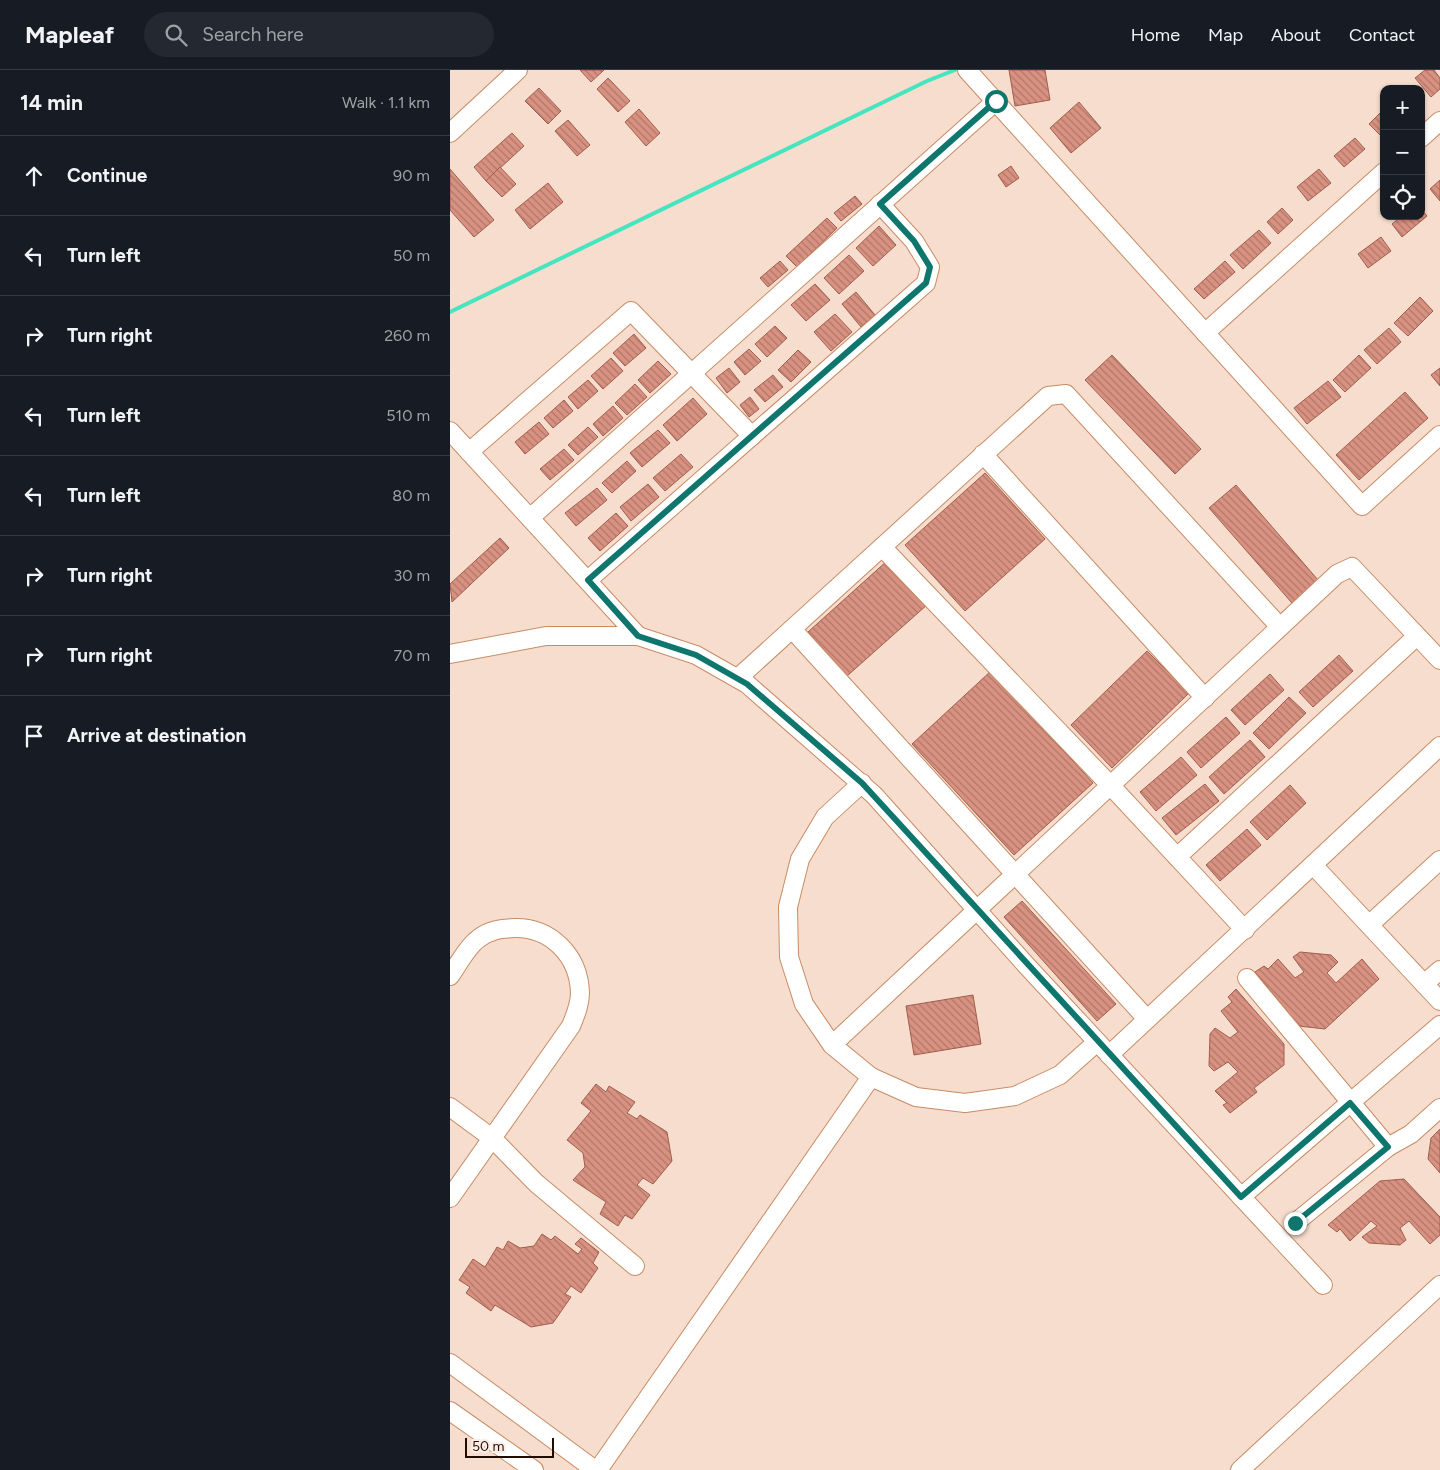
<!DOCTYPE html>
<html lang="en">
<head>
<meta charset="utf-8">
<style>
  :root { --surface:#171b24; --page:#242831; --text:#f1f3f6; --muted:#9ea1a6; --line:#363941 }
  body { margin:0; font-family:Figtree,sans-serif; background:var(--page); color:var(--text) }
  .controls { position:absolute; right:15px; top:15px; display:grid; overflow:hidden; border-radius:10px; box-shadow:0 1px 4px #0004 }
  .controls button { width:45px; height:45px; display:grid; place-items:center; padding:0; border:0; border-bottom:1px solid var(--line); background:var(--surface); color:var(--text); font:25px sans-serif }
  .scale { position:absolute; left:15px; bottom:12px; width:89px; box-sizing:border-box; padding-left:5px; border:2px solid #220c00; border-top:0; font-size:14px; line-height:18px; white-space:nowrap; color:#220c00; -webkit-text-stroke:4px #faede5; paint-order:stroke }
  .stop { position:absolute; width:15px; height:15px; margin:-11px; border:4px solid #0f766e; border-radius:50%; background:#fff }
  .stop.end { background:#0f766e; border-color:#fff; box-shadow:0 1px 5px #0008 }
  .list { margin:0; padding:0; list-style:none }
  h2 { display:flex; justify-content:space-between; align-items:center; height:65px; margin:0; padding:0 20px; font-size:21px }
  h2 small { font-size:16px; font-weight:400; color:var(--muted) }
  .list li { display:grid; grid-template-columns:32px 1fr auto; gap:15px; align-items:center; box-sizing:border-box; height:80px; padding:0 20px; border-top:1px solid var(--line) }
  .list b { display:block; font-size:19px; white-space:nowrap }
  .list em { font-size:16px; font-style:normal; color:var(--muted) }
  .icon { flex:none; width:28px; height:28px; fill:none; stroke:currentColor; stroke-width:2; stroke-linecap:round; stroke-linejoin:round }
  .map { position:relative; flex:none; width:990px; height:1400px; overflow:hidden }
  header { display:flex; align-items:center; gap:30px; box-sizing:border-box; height:70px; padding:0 25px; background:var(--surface); border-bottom:1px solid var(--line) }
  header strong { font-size:24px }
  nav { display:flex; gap:28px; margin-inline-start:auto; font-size:18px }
  .search { width:350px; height:45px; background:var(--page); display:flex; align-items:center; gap:12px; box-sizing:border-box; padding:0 18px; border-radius:28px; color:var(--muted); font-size:19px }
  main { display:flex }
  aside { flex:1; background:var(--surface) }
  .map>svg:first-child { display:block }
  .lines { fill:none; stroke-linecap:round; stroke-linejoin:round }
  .stream { stroke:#47e4c0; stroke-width:4 }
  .building { fill:url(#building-back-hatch); stroke:#a05e4e }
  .minor-casing { stroke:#c88c65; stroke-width:20 }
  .minor { stroke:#fff; stroke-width:18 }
  .route { stroke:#0f766e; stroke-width:6 }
</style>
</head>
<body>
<header>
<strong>Mapleaf</strong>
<div class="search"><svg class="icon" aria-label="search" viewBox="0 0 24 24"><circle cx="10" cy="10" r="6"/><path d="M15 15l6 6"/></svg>Search here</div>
<nav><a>Home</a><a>Map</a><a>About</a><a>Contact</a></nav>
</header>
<main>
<aside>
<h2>14 min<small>Walk · 1.1 km</small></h2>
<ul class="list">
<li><svg class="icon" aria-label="ahead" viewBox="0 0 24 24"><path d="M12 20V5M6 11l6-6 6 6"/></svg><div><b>Continue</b></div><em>90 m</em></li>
<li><svg class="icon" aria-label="left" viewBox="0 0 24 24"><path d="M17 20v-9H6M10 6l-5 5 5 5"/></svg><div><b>Turn left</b></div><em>50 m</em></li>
<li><svg class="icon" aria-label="right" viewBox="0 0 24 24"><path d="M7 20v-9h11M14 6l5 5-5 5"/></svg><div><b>Turn right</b></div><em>260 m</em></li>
<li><svg class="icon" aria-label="left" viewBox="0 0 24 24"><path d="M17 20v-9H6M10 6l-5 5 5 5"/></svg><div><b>Turn left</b></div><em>510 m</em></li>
<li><svg class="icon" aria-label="left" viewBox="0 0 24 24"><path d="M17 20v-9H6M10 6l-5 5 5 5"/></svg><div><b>Turn left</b></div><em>80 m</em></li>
<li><svg class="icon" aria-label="right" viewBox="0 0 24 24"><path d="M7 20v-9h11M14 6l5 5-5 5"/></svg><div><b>Turn right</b></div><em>30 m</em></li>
<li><svg class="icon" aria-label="right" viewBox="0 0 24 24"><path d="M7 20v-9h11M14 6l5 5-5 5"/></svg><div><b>Turn right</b></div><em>70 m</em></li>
<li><svg class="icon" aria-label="arrive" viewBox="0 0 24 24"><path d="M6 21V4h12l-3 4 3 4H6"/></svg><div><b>Arrive at destination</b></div></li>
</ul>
</aside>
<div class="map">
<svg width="990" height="1400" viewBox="0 0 990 1400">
  <defs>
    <pattern id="building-back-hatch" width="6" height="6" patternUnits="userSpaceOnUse" patternTransform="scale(1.25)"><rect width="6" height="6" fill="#d99281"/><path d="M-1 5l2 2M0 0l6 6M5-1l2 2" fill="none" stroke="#b07667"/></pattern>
  </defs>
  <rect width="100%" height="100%" fill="#f7ddcd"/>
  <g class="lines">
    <path class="stream" d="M0,242l477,-231 28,-11"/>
  </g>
  <g class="building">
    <path d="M130,0h24l-13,12z"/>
    <path d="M559,0h36l5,30 -35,6z"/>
    <path d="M975,0h9l6,8v11l-9,8 -16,-19z"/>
    <path d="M158,8l22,23 -12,11 -21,-23z"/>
    <path d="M89,18l22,23 -13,13 -23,-23z"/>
    <path d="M629,32l22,26 -30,25 -21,-25z"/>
    <path d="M189,39l21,24 -14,13 -21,-24z"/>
    <path d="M931,42l3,3 -2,22 -13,-13z"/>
    <path d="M118,50l22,25 -13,11 -22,-25z"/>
    <path d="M62,63l12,13 -38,35 -12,-14z"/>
    <path d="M905,68l10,11 -21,18 -10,-11z"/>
    <path d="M561,96l8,12 -13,9 -8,-12z"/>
    <path d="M50,97l16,17 -14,13 -16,-16z"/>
    <path d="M0,99l44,51 -20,17 -24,-27z"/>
    <path d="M869,99l12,14 -23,18 -11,-14z"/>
    <path d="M990,110v21l-10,-12z"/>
    <path d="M98,113l15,19 -33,27 -15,-19z"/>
    <path d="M405,126l7,8 -21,17 -7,-8z"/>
    <path d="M832,138l11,12 -15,14 -11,-12z"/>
    <path d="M971,139l6,7 -25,21 -10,-13 10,-8h19z"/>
    <path d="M377,148l10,10 -40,39 -11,-11z"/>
    <path d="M429,156l17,19 -23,21 -17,-18z"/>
    <path d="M809,160l12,13 -28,26 -13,-14z"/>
    <path d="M931,167l10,14 -23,17 -10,-14z"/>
    <path d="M399,185l15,16 -25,23 -15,-16z"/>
    <path d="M330,191l8,9 -20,17 -8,-9z"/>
    <path d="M775,191l10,11 -31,27 -10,-10z"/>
    <path d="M365,214l15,16 -24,21 -15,-16z"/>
    <path d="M406,222l19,23 -14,12 -19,-23z"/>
    <path d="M970,227l13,14 -25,25 -14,-13z"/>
    <path d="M385,244l17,18 -21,19 -17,-19z"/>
    <path d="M325,256l12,12 -20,19 -12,-13z"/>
    <path d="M939,258l12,14 -24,22 -13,-14z"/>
    <path d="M184,264l12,14 -21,18 -12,-13z"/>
    <path d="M299,279l12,12 -16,14 -11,-13z"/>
    <path d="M348,280l13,12 -20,20 -13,-12z"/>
    <path d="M662,285l89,94 -26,25 -90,-94z"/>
    <path d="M909,285l12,13 -26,24 -12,-12z"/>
    <path d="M161,288l12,13 -20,18 -12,-13z"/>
    <path d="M208,291l13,13 -21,19 -12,-13z"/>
    <path d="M279,298l11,14 -13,11 -11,-15z"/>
    <path d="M990,298v18l-9,-11z"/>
    <path d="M323,305l10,12 -18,15 -11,-12z"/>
    <path d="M138,310l10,11 -20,18 -10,-12z"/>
    <path d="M878,311l13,16 -34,27 -13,-16z"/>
    <path d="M185,314l12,13 -20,18 -12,-12z"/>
    <path d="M955,322l23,26 -69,62 -23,-25z"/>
    <path d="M300,327l9,12 -10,8 -9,-12z"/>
    <path d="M243,328l14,16 -30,27 -14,-16z"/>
    <path d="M114,330l9,11 -20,17 -9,-10z"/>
    <path d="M163,336l10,12 -20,18 -10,-12z"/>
    <path d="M89,352l10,12 -24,20 -10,-12z"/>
    <path d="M138,357l10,10 -20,18 -10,-10z"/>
    <path d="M208,360l12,13 -28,24 -12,-14z"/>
    <path d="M114,379l10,11 -24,20 -10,-11z"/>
    <path d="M231,384l12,13 -28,24 -12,-13z"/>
    <path d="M177,391l9,10 -24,22 -10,-10z"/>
    <path d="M535,403l60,66 -80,72 -60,-66z"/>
    <path d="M198,414l11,13 -28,24 -11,-14z"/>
    <path d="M786,415l82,95 -26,23 -83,-95z"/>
    <path d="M147,418l10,12 -31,26 -11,-13z"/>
    <path d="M166,443l12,13 -28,25 -12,-13z"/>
    <path d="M50,468l9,10 -57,54 -2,-18z"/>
    <path d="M438,490l40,44 -81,72 -39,-44z"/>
    <path d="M697,581l42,42 -77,75 -41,-43z"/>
    <path d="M889,585l14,16 -40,36 -14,-15z"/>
    <path d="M541,601l102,112 -79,72 -102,-111z"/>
    <path d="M820,604l14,16 -39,35 -14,-15z"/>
    <path d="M839,627l17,16 -37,36 -16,-16z"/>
    <path d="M776,647l14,16 -39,35 -14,-16z"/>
    <path d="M800,670l15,17 -41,37 -15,-17z"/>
    <path d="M731,687l16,18 -41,36 -16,-19z"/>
    <path d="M755,714l14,17 -43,34 -14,-17z"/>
    <path d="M840,715l16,18 -39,37 -17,-18z"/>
    <path d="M797,759l14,16 -41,36 -14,-16z"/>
    <path d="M572,831l94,103 -19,17 -93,-104z"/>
    <path d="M850,882l31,3 7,7 -11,11 9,10 26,-24 17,20 -54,50 -26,-3 -44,-54 9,-6 4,3 10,-10 17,19 9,-6 -11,-15z"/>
    <path d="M786,919l48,55v21l-30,23 3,4 -27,21 -7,-8 4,-2 -12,-12 23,-19 -10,-10 -14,9 -5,-5 1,-32 5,-6 15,10 8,-6 -17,-21 11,-9 -4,-5z"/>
    <path d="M523,925l8,49 -67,11 -8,-49z"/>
    <path d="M146,1014l10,8 3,-6 26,16 -8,11 10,6 3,-4 27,17 5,29 -19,23 -10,-6 -6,7 13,10 -18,24 -7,-4 -7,11 -18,-12 6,-12 -33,-22 12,-13 -2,-14 -16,-13 24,-29 -10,-8z"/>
    <path d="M990,1059v44l-12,-14 3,-21z"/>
    <path d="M954,1109l36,38v18l-10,9 -21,-23 -9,7 6,12 -6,5 -31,-2 -7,-6 15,-11 -6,-5 -21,20 -10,-12 -3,3 -9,-7 52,-44z"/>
    <path d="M92,1164l9,6 4,-4 23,18 4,-5 -7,-5 6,-6 18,14 -6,11 5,5 -17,25 -10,-7 -6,8 6,3 -18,26 -22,4 -36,-22 -4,6 -25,-18 4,-6 -11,-7 14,-21 12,8 12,-20 6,3 5,-9 12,7 14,-2z"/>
  </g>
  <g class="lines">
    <defs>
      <g id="minor">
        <path d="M517,0l395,436 78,-71"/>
        <path d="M0,63l68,-63"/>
        <path d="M971,68l19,-17"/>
        <path d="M755,263l179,-161"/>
        <path d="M0,361l188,205"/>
        <path d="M19,382l162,-141 121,125"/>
        <path d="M533,384l222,244"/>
        <path d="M81,447l465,-416"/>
        <path d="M432,477l229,239 134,144"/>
        <path d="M138,510l338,-297 4,-16 -16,-26 -34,-37"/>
        <path d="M342,559l355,390"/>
        <path d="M0,584l96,-18h92l58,19 51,29 127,111 152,170 297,320"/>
        <path d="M288,608l310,-282 18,-2 214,233"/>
        <path d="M412,713l-37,34 -25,42 -12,48 1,50 15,47 28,41 39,32 45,20 49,6 50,-7 45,-21 37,-33"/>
        <path d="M727,787l240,-221"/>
        <path d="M863,795l127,136"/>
        <path d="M919,855l71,-65"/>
        <path d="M0,906c8,-11 17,-29 28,-37 11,-9 22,-10 36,-11 37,-1 65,28 66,65 0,12 -5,23 -9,33l-121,172"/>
        <path d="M797,908l141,169 -93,76"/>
        <path d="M974,914l16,-14"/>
        <path d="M382,975l505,-471 15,-7 88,93"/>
        <path d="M659,985l331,-309"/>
        <path d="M0,1037l42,31 44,45 99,83"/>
        <path d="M938,1077l23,-13 29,-26"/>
        <path d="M791,1127l199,-172"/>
        <path d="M0,1293l145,107"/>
        <path d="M0,1341l84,59"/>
        <path d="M148,1400l273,-393"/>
        <path d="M790,1400l200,-185"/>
      </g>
    </defs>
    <use href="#minor" class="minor-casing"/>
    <use href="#minor" class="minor"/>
  </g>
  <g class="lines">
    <path class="route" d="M546,31l-116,103 34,37 16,26 -4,16 -338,297 50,56 58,19 51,29 115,99 379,414 109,-94 38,44 -93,76"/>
  </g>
</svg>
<div class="controls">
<button>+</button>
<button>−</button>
<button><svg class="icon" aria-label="locate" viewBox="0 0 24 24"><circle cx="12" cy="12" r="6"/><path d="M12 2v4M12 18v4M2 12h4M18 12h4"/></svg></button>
</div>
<div class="scale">50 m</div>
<div class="stop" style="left:546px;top:31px"></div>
<div class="stop end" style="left:845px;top:1153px"></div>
</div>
</main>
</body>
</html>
